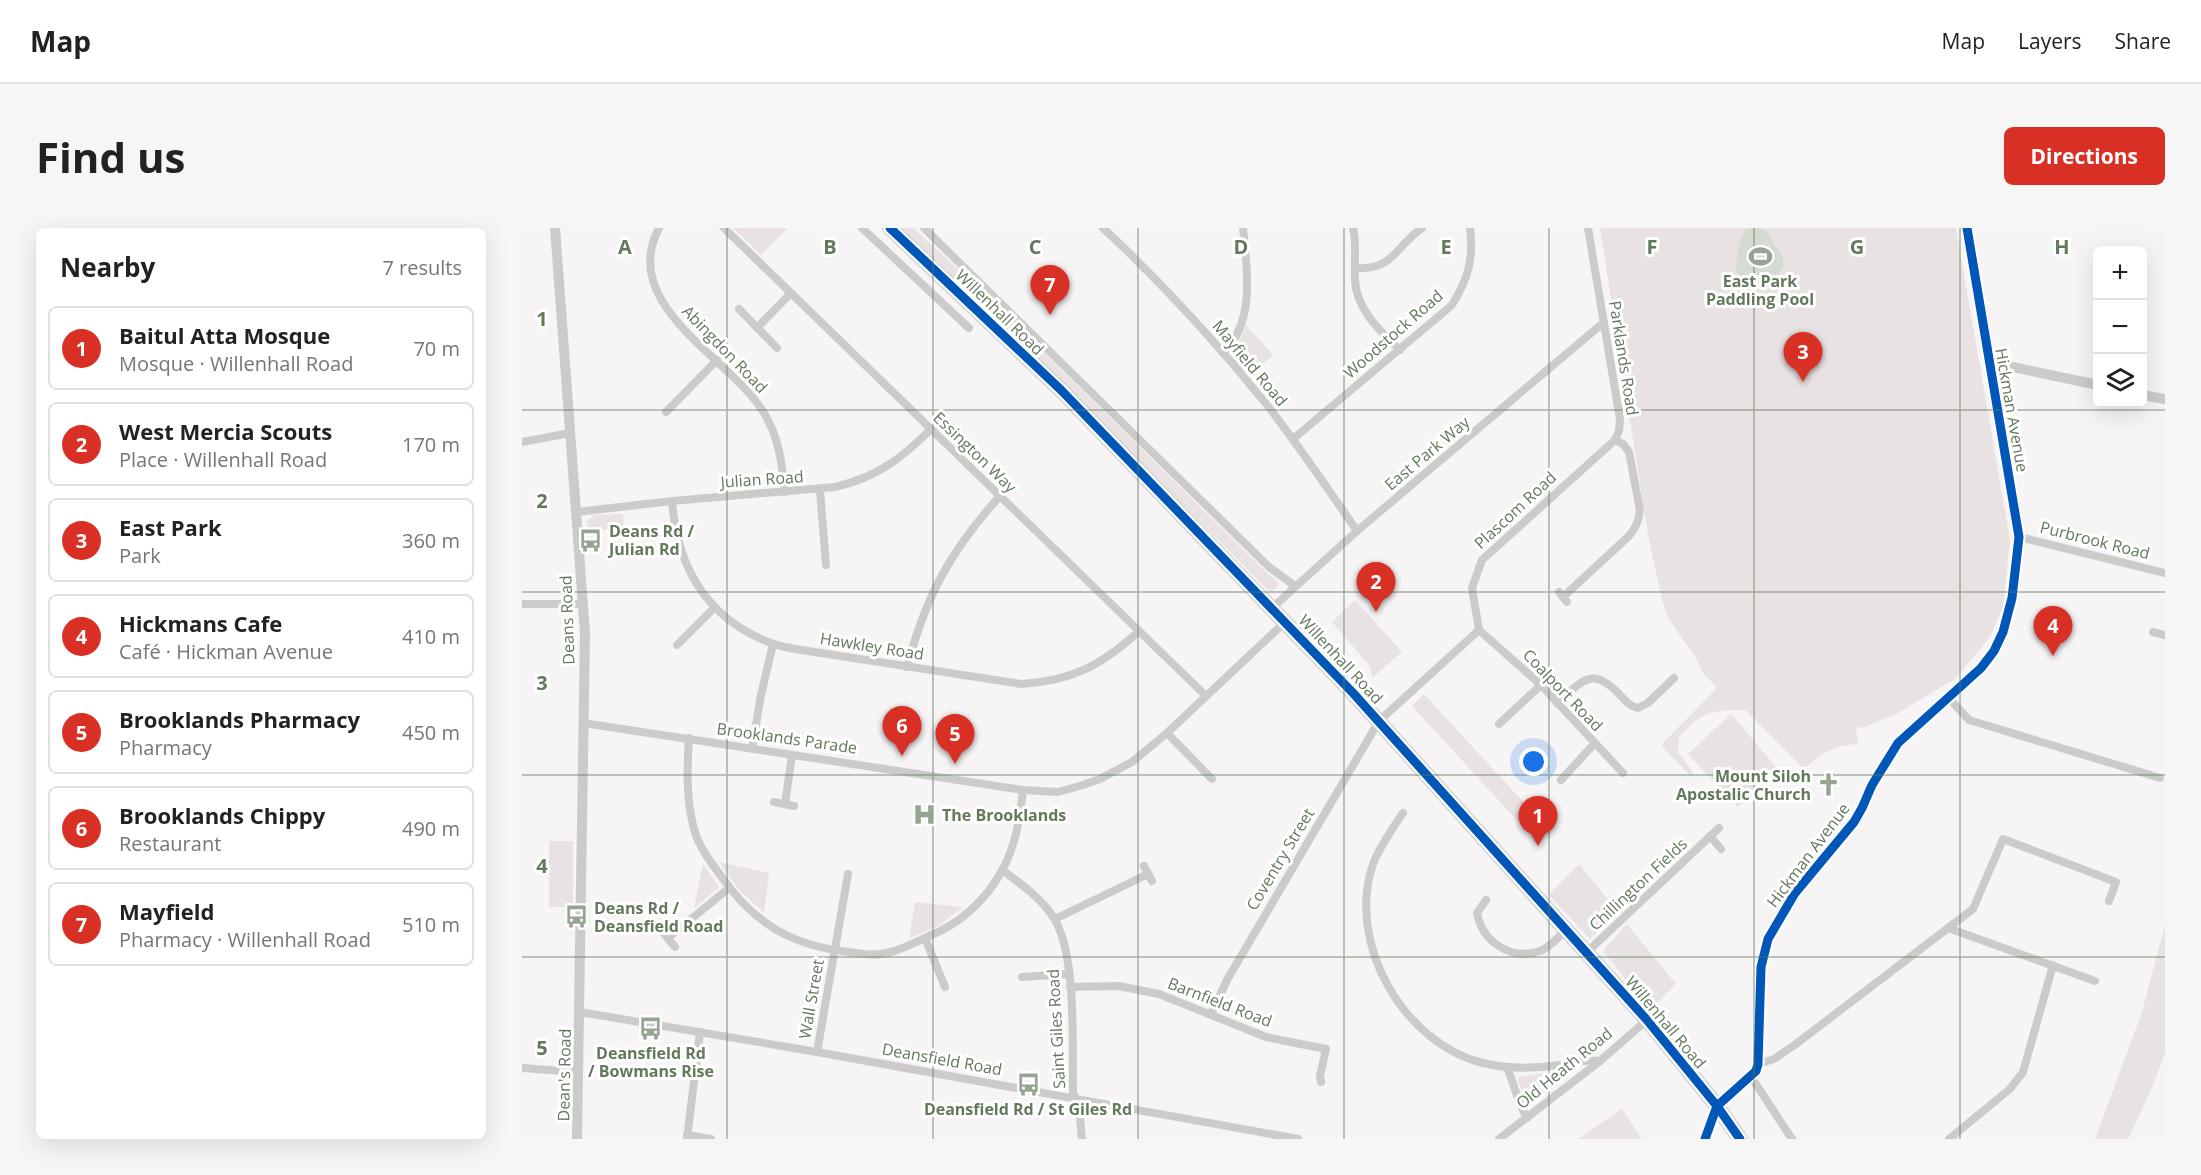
<!DOCTYPE html>
<html lang="en">
<head>
<meta charset="utf-8">
<style>
  :root { --surface:#fff; --page:#f6f6f6; --text:#222; --muted:#767676; --line:#e0e0e0; --accent:#d93025 }
  body { margin:0; font-family:"Open Sans",sans-serif; background:var(--page); color:var(--text) }
  .controls { position:absolute; right:18px; top:18px; display:grid; overflow:hidden; border-radius:9px; box-shadow:0 6px 24px #0002 }
  .controls button { width:54px; height:54px; display:grid; place-items:center; padding:0; border:0; border-bottom:2px solid var(--line); background:var(--surface); color:var(--text); font:30px sans-serif }
  .you { position:absolute; left:1012px; top:534px; width:21px; height:21px; margin:-15px; border:4px solid #fff; border-radius:50%; background:#1a73e8; box-shadow:0 0 0 9px #1a73e833 }
  .badge { display:grid; place-items:center; width:39px; height:39px; border-radius:50%; background:var(--accent); color:#fff; font-size:20px; font-weight:700 }
  .pin { position:absolute; translate:-50% -50px; filter:drop-shadow(0 2px 3px #0008) }
  .pin::after { content:''; position:absolute; top:32px; width:21px; height:18px; background:inherit; clip-path:polygon(0 0,100% 0,50% 100%) }
  .list { margin:0; padding:0; list-style:none }
  h2 { display:flex; justify-content:space-between; align-items:center; height:78px; margin:0; padding:0 24px; font-size:26px }
  h2 small { font-size:20px; font-weight:400; color:var(--muted) }
  .list li { display:grid; grid-template-columns:39px 1fr auto; gap:18px; align-items:center; box-sizing:border-box; height:84px; margin:0 12px 12px; padding:0 12px; border:2px solid var(--line); border-radius:9px }
  .list b { display:block; font-size:22px; white-space:nowrap }
  .list p { margin:0; font-size:20px; white-space:nowrap; color:var(--muted) }
  .list em { font-size:20px; font-style:normal; color:var(--muted) }
  .icon { flex:none; width:33px; height:33px; fill:none; stroke:currentColor; stroke-width:2; stroke-linecap:round; stroke-linejoin:round }
  .map { position:relative; flex:none; width:1643px; height:911px; overflow:hidden; border-radius:9px }
  header { display:flex; align-items:center; gap:36px; box-sizing:border-box; height:84px; padding:0 30px; background:var(--surface); border-bottom:2px solid var(--line) }
  header strong { font-size:28px }
  nav { display:flex; gap:33px; margin-inline-start:auto; font-size:21px }
  .intro { display:flex; align-items:center; justify-content:space-between; box-sizing:border-box; height:144px; padding:0 36px }
  h1 { margin:0; font-size:42px }
  .button { padding:15px 27px; border-radius:9px; background:var(--accent); color:#fff; font-size:21px; font-weight:700 }
  main { display:flex; gap:36px; padding:0 36px }
  aside { flex:1; background:var(--surface); border-radius:9px; box-shadow:0 6px 24px #0002 }
  .map>svg:first-child { display:block }
  .green { fill:#e9e2e3 }
  .water { fill:#d5dbd1 }
  .lines { fill:none; stroke-linecap:round; stroke-linejoin:round }
  .trunk-casing { stroke:#d2d2d1; stroke-width:16 }
  .minor { stroke:#cbccca; stroke-width:8 }
  .tertiary { stroke:#cbccca; stroke-width:10 }
  .trunk { stroke:#dfe0df; stroke-width:14 }
  .cycleway-casing { stroke:#fff; stroke-width:13 }
  .cycleway { stroke:#0057b8; stroke-width:9 }
  .grid { fill:none; stroke:#62795c; stroke-width:1.5; stroke-opacity:0.55 }
  .labels { text-anchor:middle; stroke-width:6; stroke-linejoin:round; paint-order:stroke }
  .poi-label { font-size:16px; font-weight:bold; fill:#62795c; stroke:#fff }
  .street-label { font-size:16px; fill:#62795c; stroke:#fff }
  .grid-label { font-size:20px; text-anchor:middle; font-weight:bold; fill:#62795c; stroke:#fff; stroke-width:6; stroke-linejoin:round; paint-order:stroke }
</style>
</head>
<body>
<header>
<strong>Map</strong>
<nav><a>Map</a><a>Layers</a><a>Share</a></nav>
</header>
<div class="intro"><h1>Find us</h1><a class="button">Directions</a></div>
<main>
<aside>
<h2>Nearby<small>7 results</small></h2>
<ul class="list">
<li><span class="badge">1</span><div><b>Baitul Atta Mosque</b><p>Mosque · Willenhall Road</p></div><em>70 m</em></li>
<li><span class="badge">2</span><div><b>West Mercia Scouts</b><p>Place · Willenhall Road</p></div><em>170 m</em></li>
<li><span class="badge">3</span><div><b>East Park</b><p>Park</p></div><em>360 m</em></li>
<li><span class="badge">4</span><div><b>Hickmans Cafe</b><p>Café · Hickman Avenue</p></div><em>410 m</em></li>
<li><span class="badge">5</span><div><b>Brooklands Pharmacy</b><p>Pharmacy</p></div><em>450 m</em></li>
<li><span class="badge">6</span><div><b>Brooklands Chippy</b><p>Restaurant</p></div><em>490 m</em></li>
<li><span class="badge">7</span><div><b>Mayfield</b><p>Pharmacy · Willenhall Road</p></div><em>510 m</em></li>
</ul>
</aside>
<div class="map">
<svg width="1643" height="911" viewBox="0 0 1643 911">
  <rect width="100%" height="100%" fill="#f6f4f5"/>
  <g class="green">
    <path d="M211,0h55l-27,27z"/>
    <path d="M376,0h16l75,70 281,278 8,6c-1,6 -2,9 -9,9l-280,-280z"/>
    <path d="M1078,0h356l54,312 -7,67 -13,30 -35,42 -57,34 -36,15 -6,-1 2,17c-22,0 -39,11 -54,25l-59,-59c-35,1 -41,0 -66,27l-1,15 15,20 -1,6 -31,-33 56,-57 -14,-15 -7,-15 -28,-40 -6,-18 -14,-65z"/>
    <path d="M724,97l27,30 -20,18h-6l-11,-12 -2,-8z"/>
    <path d="M101,286l1,15 -36,1 -1,-9 7,-6z"/>
    <path d="M833,372l47,52 -30,26 -2,-12 -38,-44z"/>
    <path d="M902,466l113,123 -12,12 -113,-123z"/>
    <path d="M1209,486l47,55 -40,38 -50,-53z"/>
    <rect x="27" y="613" width="24" height="66"/>
    <path d="M197,634l50,11 -5,40 -25,-23z"/>
    <path d="M181,636l16,23 -25,21z"/>
    <path d="M1057,636l39,48 -28,27 -41,-44z"/>
    <path d="M393,674l48,5 -28,21 -26,10z"/>
    <path d="M1105,696l49,60 -26,26 -46,-58 1,-4z"/>
    <path d="M1643,697v128l-13,35 -24,51h-33l47,-127z"/>
    <path d="M1037,843l4,8 -33,24 -4,1 -8,-23 1,-4z"/>
    <path d="M1100,881l20,30h-64z"/>
  </g>
  <path class="water" d="M1229,0c19,0 14,2 23,16 3,6 9,9 9,16 4,24 -47,33 -47,5 0,-4 5,-30 7,-32 2,-3 4,-4 8,-5z"/>
  <g class="lines">
    <defs>
      <path id="trunk" d="M368,0l171,162 292,303 294,327 70,86 23,33"/>
    </defs>
    <use href="#trunk" class="trunk-casing"/>
    <g class="minor">
      <path d="M137,0c-41,78 71,129 105,185 15,24 18,51 21,79"/>
      <path d="M202,0l482,468"/>
      <path d="M340,0l107,100"/>
      <path d="M402,0l345,339 26,19"/>
      <path d="M581,0c58,54 114,115 164,177 32,41 61,84 90,126"/>
      <path d="M831,0c4,17 1,35 2,52 1,29 25,51 45,70"/>
      <path d="M833,40c38,3 40,-21 67,-40"/>
      <path d="M217,81l38,39"/>
      <path d="M235,100l34,-35"/>
      <path d="M701,125c33,-31 24,-85 20,-125"/>
      <path d="M144,184l51,-52"/>
      <path d="M771,211l159,-134c16,-26 22,-46 18,-77"/>
      <path d="M0,214l48,-9"/>
      <path d="M298,262l6,75"/>
      <path d="M150,273c5,66 35,118 99,142 12,5 25,6 37,8l213,33c51,-3 81,-19 118,-53"/>
      <path d="M55,284l95,-11 163,-14c42,-10 66,-28 96,-58"/>
      <path d="M1497,309l146,36"/>
      <path d="M1037,364l8,10"/>
      <path d="M1041,369l66,-61c7,-9 10,-15 11,-26l-11,-58 -6,-8 -8,-4 4,-9 1,-12 -32,-191"/>
      <path d="M0,376h60"/>
      <path d="M750,380l85,-77 246,-208"/>
      <path d="M957,402l62,55 82,88"/>
      <path d="M1631,404l12,3"/>
      <path d="M155,417l38,-38"/>
      <path d="M385,439c19,-71 43,-116 93,-171"/>
      <path d="M1426,469l21,23 191,58"/>
      <path d="M1035,475c25,-21 34,-38 62,-9 6,6 10,12 19,14l10,-5 26,-25"/>
      <path d="M61,495l440,67 35,2 25,-7 17,-6 32,-17 35,-29 118,-111"/>
      <path d="M977,496l42,-39"/>
      <path d="M645,505l45,46"/>
      <path d="M167,510c-2,31 -3,61 5,91 5,19 18,35 30,51 32,45 70,66 125,72 10,1 22,4 31,2 17,-2 32,-10 47,-17 33,-13 59,-37 76,-68 13,-25 17,-51 20,-79"/>
      <path d="M230,521l9,-54 12,-51"/>
      <path d="M1039,552l33,-36"/>
      <path d="M252,574l20,4"/>
      <path d="M263,576l7,-49"/>
      <path d="M881,585c-11,16 -23,33 -30,51 -27,79 30,179 110,199 25,6 50,6 76,2 15,-2 27,-6 41,-4"/>
      <path d="M1188,608l11,13"/>
      <path d="M622,638l8,15"/>
      <path d="M480,642c19,14 41,29 53,50 22,38 17,127 18,172l6,15 3,32"/>
      <path d="M964,672l-9,13c5,28 33,48 63,38 9,-3 18,-14 25,-20"/>
      <path d="M533,691l93,-45"/>
      <path d="M1426,700l147,53"/>
      <path d="M138,701l15,18"/>
      <path d="M146,710l61,-50"/>
      <path d="M403,710l20,49"/>
      <path d="M1064,725l133,-125"/>
      <path d="M500,749l47,-3"/>
      <path d="M548,759l49,-1 40,8 107,43 60,12 -6,27 1,6"/>
      <path d="M58,784l237,40 481,87"/>
      <path d="M689,786l16,-34 152,-259 100,-91 -7,-42 10,-28 133,-120"/>
      <path d="M295,824l31,-178"/>
      <path d="M1236,836l16,-5 22,-15 177,-135 30,-70 113,43 -7,19"/>
      <path d="M985,839c7,17 11,36 20,51"/>
      <path d="M0,840l55,4"/>
      <path d="M1228,847l42,64"/>
      <path d="M165,907l24,4"/>
      <path d="M165,911l13,-107"/>
      <path d="M977,911l101,-78 47,-41"/>
      <path d="M1183,911l12,-33"/>
      <path d="M1427,911l61,-50 13,-17 30,-107"/>
    </g>
    <g class="tertiary">
      <path d="M33,0l30,405 -8,506"/>
      <path d="M1467,134l109,23"/>
      <path d="M1620,167l23,4"/>
      <path d="M1195,878l39,-35 2,-7 3,-97 7,-28 27,-46 59,-71 8,-14 10,-23 26,-42 83,-75 13,-17 9,-19 9,-34 7,-61 -52,-309"/>
    </g>
    <use href="#trunk" class="trunk"/>
    <defs>
      <g id="cycleway">
        <path d="M368,0l171,162 292,303 294,327 70,86 23,33"/>
        <path d="M1183,911l12,-33 39,-35 2,-7 3,-97 7,-28 27,-46 59,-71 8,-14 10,-23 26,-42 83,-75 13,-17 9,-19 9,-34 7,-61 -52,-309"/>
      </g>
    </defs>
    <use href="#cycleway" class="cycleway-casing"/>
    <use href="#cycleway" class="cycleway"/>
  </g>
  <path class="grid" d="M205,0v911M411,0v911M616,0v911M822,0v911M1027,0v911M1232,0v911M1438,0v911M0,182h1643M0,364h1643M0,547h1643M0,729h1643"/>
  <defs>
    <symbol id="stadium-bare" viewBox="-9 -9 18 18"><path d="M0-5a6.5 5 0 1 0 0 10a6.5 5 0 1 0 0-10ZM-3.5-1.8h7v3.6h-7Z" fill="#96a492" stroke="#fff" stroke-width="2.5" paint-order="stroke"/></symbol>
    <symbol id="bus-bare" viewBox="-9 -9 18 18"><path d="M-5-6H5V4H4V6H2V4H-2V6H-4V4H-5ZM-3.5-4V0h7V-4ZM-3.5 1.2v1.5H-2V1.2ZM2 1.2v1.5H3.5V1.2Z" fill="#96a492" stroke="#fff" stroke-width="2.5" paint-order="stroke"/></symbol>
    <symbol id="church-bare" viewBox="-9 -9 18 18"><path d="M-1.2-6h2.4v3.5h3.3v2.4h-3.3V6h-2.4V-.1h-3.3v-2.4h3.3Z" fill="#96a492" stroke="#fff" stroke-width="2.5" paint-order="stroke"/></symbol>
    <symbol id="hospital-bare" viewBox="-9 -9 18 18"><path d="M-5-5h3v3.5h4V-5h3V5h-3V1.5h-4V5h-3Z" fill="#96a492" stroke="#fff" stroke-width="2.5" paint-order="stroke"/></symbol>
  </defs>
  <g fill-rule="evenodd">
    <use href="#stadium-bare" x="1222" y="12" width="33" height="33"/>
    <use href="#bus-bare" x="52" y="296" width="33" height="33"/>
    <use href="#church-bare" x="1290" y="540" width="33" height="33"/>
    <use href="#hospital-bare" x="386" y="570" width="33" height="33"/>
    <use href="#bus-bare" x="38" y="672" width="33" height="33"/>
    <use href="#bus-bare" x="112" y="784" width="33" height="33"/>
    <use href="#bus-bare" x="490" y="840" width="33" height="33"/>
  </g>
  <g class="labels">
    <g class="poi-label">
      <text x="1238" y="59">East Park<tspan x="1238" dy="18">Paddling Pool</tspan></text>
      <text x="87" y="309" text-anchor="start">Deans Rd /<tspan x="87" dy="18">Julian Rd</tspan></text>
      <text x="1289" y="554" text-anchor="end">Mount Siloh<tspan x="1289" dy="18">Apostalic Church</tspan></text>
      <text x="420" y="593" text-anchor="start">The Brooklands</text>
      <text x="72" y="686" text-anchor="start">Deans Rd /<tspan x="72" dy="18">Deansfield Road</tspan></text>
      <text x="129" y="831">Deansfield Rd<tspan x="129" dy="18">/ Bowmans Rise</tspan></text>
      <text x="506" y="887">Deansfield Rd / St Giles Rd</text>
    </g>
    <g class="street-label">
      <text transform="translate(478 84) rotate(44)" y="6">Willenhall Road</text>
      <text transform="translate(871 106) rotate(-41)" y="6">Woodstock Road</text>
      <text transform="translate(203 121) rotate(46)" y="6">Abingdon Road</text>
      <text transform="translate(1102 130) rotate(81)" y="6">Parklands Road</text>
      <text transform="translate(728 135) rotate(50)" y="6">Mayfield Road</text>
      <text transform="translate(1490 182) rotate(80)" y="6">Hickman Avenue</text>
      <text transform="translate(453 224) rotate(44)" y="6">Essington Way</text>
      <text transform="translate(905 225) rotate(-40)" y="6">East Park Way</text>
      <text transform="translate(240 251) rotate(-4)" y="6">Julian Road</text>
      <text transform="translate(993 282) rotate(-43)" y="6">Plascom Road</text>
      <text transform="translate(1573 312) rotate(14)" y="6">Purbrook Road</text>
      <text transform="translate(45 392) rotate(-92)" y="6">Deans Road</text>
      <text transform="translate(350 418) rotate(9)" y="6">Hawkley Road</text>
      <text transform="translate(819 431) rotate(47)" y="6">Willenhall Road</text>
      <text transform="translate(1041 462) rotate(46)" y="6">Coalport Road</text>
      <text transform="translate(265 510) rotate(8)" y="6">Brooklands Parade</text>
      <text transform="translate(1286 627) rotate(-53)" y="6">Hickman Avenue</text>
      <text transform="translate(758 631) rotate(-59)" y="6">Coventry Street</text>
      <text transform="translate(1116 656) rotate(-43)" y="6">Chillington Fields</text>
      <text transform="translate(289 771) rotate(-80)" y="6">Wall Street</text>
      <text transform="translate(698 774) rotate(21)" y="6">Barnfield Road</text>
      <text transform="translate(1144 794) rotate(50)" y="6">Willenhall Road</text>
      <text transform="translate(534 801) rotate(-93)" y="6">Saint Giles Road</text>
      <text transform="translate(420 831) rotate(10)" y="6">Deansfield Road</text>
      <text transform="translate(1042 840) rotate(-39)" y="6">Old Heath Road</text>
      <text transform="translate(42 847) rotate(-89)" y="6">Dean's Road</text>
    </g>
  </g>
  <g class="grid-label">
    <text x="103" y="26">A</text>
    <text x="308" y="26">B</text>
    <text x="513" y="26">C</text>
    <text x="719" y="26">D</text>
    <text x="924" y="26">E</text>
    <text x="1130" y="26">F</text>
    <text x="1335" y="26">G</text>
    <text x="1540" y="26">H</text>
    <text x="20" y="98">1</text>
    <text x="20" y="280">2</text>
    <text x="20" y="462">3</text>
    <text x="20" y="645">4</text>
    <text x="20" y="827">5</text>
  </g>
</svg>
<div class="controls">
<button>+</button>
<button>−</button>
<button><svg class="icon" aria-label="layers" viewBox="0 0 24 24"><path d="M12 4l9 5-9 5-9-5zM3 14l9 5 9-5"/></svg></button>
</div>
<div class="you"></div>
<div class="pin badge" style="left:1016px;top:618px">1</div>
<div class="pin badge" style="left:854px;top:384px">2</div>
<div class="pin badge" style="left:1281px;top:154px">3</div>
<div class="pin badge" style="left:1531px;top:428px">4</div>
<div class="pin badge" style="left:433px;top:536px">5</div>
<div class="pin badge" style="left:380px;top:528px">6</div>
<div class="pin badge" style="left:528px;top:87px">7</div>
</div>
</main>
</body>
</html>
